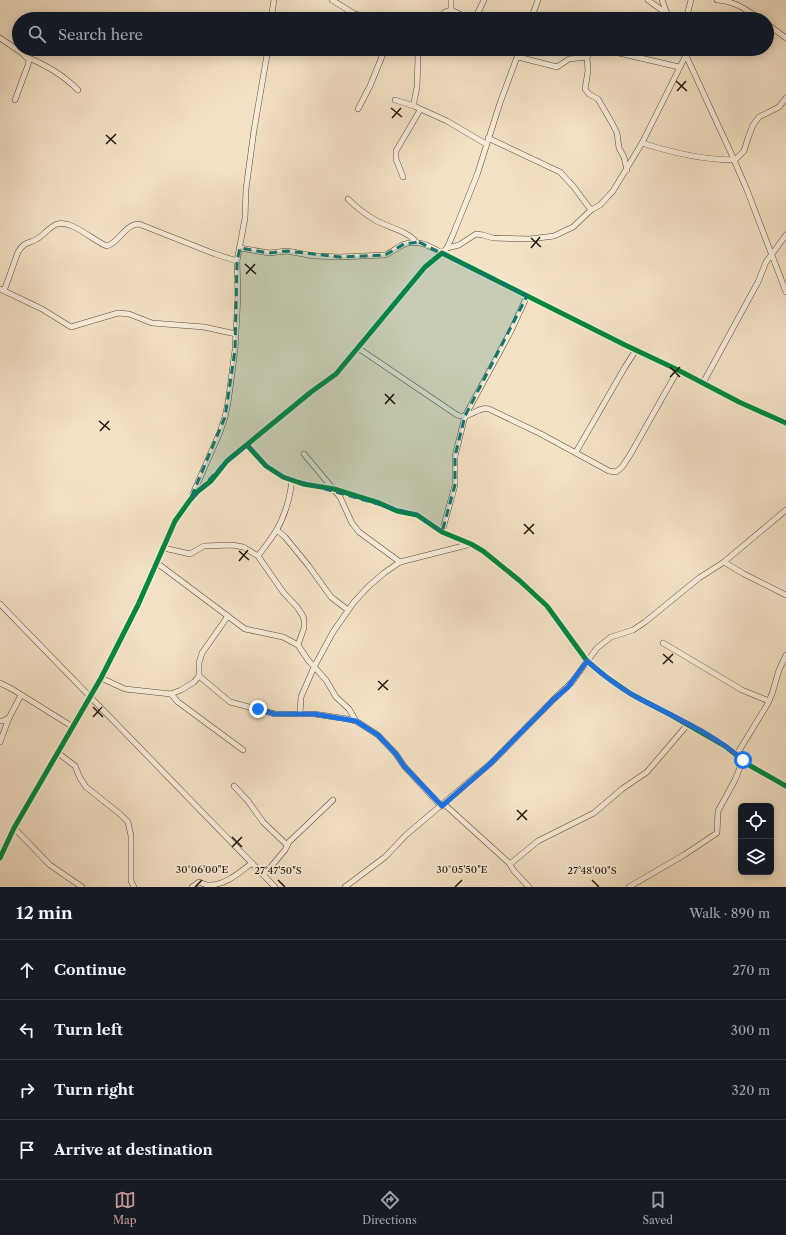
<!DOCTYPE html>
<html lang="en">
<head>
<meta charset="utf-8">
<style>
  :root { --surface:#171b24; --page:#20242c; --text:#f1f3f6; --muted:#9ea1a6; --line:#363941; --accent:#c59692 }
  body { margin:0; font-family:"Libre Caslon Text",serif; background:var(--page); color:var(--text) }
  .controls { position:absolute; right:12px; bottom:12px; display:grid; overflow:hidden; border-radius:6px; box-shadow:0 2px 10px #0003 }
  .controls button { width:36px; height:36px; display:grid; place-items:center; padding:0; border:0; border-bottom:1px solid var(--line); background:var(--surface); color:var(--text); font:20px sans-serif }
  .stop { position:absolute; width:12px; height:12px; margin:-9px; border:3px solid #1a73e8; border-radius:50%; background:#fff }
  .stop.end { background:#1a73e8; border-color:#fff; box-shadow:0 1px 4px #0008 }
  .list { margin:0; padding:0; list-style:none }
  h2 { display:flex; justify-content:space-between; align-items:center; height:52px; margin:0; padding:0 16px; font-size:17px }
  h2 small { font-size:13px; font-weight:400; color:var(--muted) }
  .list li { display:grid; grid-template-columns:26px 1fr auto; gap:12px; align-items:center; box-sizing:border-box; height:60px; padding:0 16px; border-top:1px solid var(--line) }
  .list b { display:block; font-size:15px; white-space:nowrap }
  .list em { font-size:13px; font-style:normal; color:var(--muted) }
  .icon { flex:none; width:22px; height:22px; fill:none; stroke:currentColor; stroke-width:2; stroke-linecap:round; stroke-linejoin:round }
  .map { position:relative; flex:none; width:786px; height:887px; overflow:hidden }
  .search { position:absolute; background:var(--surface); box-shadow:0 2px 10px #0003; left:12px; right:12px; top:12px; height:44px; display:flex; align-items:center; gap:10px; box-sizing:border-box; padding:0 14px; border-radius:22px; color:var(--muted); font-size:15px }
  .sheet { height:292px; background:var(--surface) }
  nav { display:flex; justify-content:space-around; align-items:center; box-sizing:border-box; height:56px; border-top:1px solid var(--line); background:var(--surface); font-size:11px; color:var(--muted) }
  nav a { display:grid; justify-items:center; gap:2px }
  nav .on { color:var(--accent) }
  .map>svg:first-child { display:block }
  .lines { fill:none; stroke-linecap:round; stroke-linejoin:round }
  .minor-casing { stroke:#54493c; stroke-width:6 }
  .minor { stroke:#f8ecd9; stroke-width:5 }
  .cycleway-casing { stroke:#f8ecd9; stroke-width:8 }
  .cycleway { stroke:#00873e; stroke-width:5 }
  .route { stroke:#1a73e8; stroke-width:5 }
  .marked { fill:#0f766e; fill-opacity:0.2; stroke:#0f766e; stroke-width:3; stroke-dasharray:8 5; stroke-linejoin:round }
  .ticks { fill:none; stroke:#1f160e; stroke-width:1.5 }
  .ticks-label { font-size:10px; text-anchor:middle; fill:#1f160e; stroke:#f8ecd9; stroke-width:3.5; stroke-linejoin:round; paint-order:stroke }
</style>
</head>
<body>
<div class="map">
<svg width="786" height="887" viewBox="0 0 786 887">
  <rect width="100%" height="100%" fill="#f4e2c5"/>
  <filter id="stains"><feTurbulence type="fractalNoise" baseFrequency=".005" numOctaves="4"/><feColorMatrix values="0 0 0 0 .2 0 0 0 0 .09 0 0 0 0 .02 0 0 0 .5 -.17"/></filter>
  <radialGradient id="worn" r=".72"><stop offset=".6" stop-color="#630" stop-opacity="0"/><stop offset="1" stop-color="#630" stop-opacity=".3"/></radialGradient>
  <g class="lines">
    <defs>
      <g id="minor">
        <path d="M332,0l21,13 17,6"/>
        <path d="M451,0v10"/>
        <path d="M648,0l19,14"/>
        <path d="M662,0l7,19"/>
        <path d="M717,0c17,1 29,9 43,19"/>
        <path d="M271,19l3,-19"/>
        <path d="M439,19l6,-7 6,-2 19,9"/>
        <path d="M475,19l9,-19"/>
        <path d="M531,19l7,-19"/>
        <path d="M686,19l5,-19"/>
        <path d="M767,24l19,14"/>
        <path d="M0,38l22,15 7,7 -1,5 -13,35"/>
        <path d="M413,49l4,4 1,4 -1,30 -3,15v4l33,15 39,23"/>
        <path d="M609,49l10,4 60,14"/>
        <path d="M683,49l48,104 16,37 39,102"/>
        <path d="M27,57c20,9 35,17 51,33"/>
        <path d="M518,57l39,10 12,-8 18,-2 5,-8"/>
        <path d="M587,57l1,14 -3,18 4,5 9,5 14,24 5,10 2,15 5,9 3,13"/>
        <path d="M395,100l19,6"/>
        <path d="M358,109l12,-23 15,-37"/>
        <path d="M488,138l72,34 13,14 18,24"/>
        <path d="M642,143c31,10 60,17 93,17l9,-9 4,-13 5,-13 6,-8 20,-10 7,-9"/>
        <path d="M403,177l-7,-18v-8l24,-41"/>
        <path d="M348,199c8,8 17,15 27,21 12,7 33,11 41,22"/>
        <path d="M240,248l29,5 18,-2 27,5 26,1 45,-2c8,-3 13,-9 20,-11 13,-5 26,3 37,9l5,-5 7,-16 23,-57 23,-72 20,-54"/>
        <path d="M447,248l12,-3 17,-11 7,1 10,3 37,1 24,-3 19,-9 18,-17 9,-5 13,-14 29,-48 44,-88"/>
        <path d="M0,289l42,20 29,18 47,-14 11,1 23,9 52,4 32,7"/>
        <path d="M4,291l14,-39c7,-11 10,-8 19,-13 7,-4 12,-12 20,-15 16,-4 36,17 50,22 13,-4 18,-22 32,-22l76,30 22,7"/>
        <path d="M358,348l99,67c13,5 20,-9 32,-6l52,25 68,37 7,1 6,-5 8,-12 48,-85"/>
        <path d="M703,383l55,-101 8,-20 20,-27"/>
        <path d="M247,445l19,21 17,11 20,7 31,5 45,14 18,8 20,4 25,17 29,12 12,7 37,30 27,25 40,55 18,15 26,18 40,21 54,31 24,19 37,21"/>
        <path d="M576,452l49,-85 11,-17"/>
        <path d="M304,454l36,43 12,26 7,9 41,30"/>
        <path d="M192,496l28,-64 5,-15 3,-14 7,-53 3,-54 -1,-35 8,-43 1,-29 8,-59 14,-81"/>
        <path d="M277,530l8,7 23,28 23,32 17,13"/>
        <path d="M442,532l13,-47v-29l10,-40 46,-85 16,-35"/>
        <path d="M164,548l26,6 14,-8 28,-1 11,2 15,9 25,36 14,15 6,9 1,4v8l-6,17"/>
        <path d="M258,556c6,-8 13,-17 18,-25 9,-15 14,-34 16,-51"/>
        <path d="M724,562l20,12 42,21"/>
        <path d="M157,563l88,66 38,8 15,8 10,15 18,20 10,17 13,12 7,12"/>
        <path d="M0,604l275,283"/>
        <path d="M663,643l79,47 27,11"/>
        <path d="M199,676l31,26 45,12h39l34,5 8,2 22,14 18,19 8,12 37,40"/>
        <path d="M101,678l24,11 46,5 10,-4 13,-8 5,-6v-13l3,-10 26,-37"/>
        <path d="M0,683l12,6 61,38"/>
        <path d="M171,694l7,8 65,48"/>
        <path d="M300,714l1,-17 13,-30 19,-35 21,-30 15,-16 15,-13 16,-11 71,-18"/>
        <path d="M0,721h3l6,-3"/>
        <path d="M0,742l9,-24 12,-23"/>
        <path d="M58,753l17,13 5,12 6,9 34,27 8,8 3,14v45l3,6"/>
        <path d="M737,754l30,-49 5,-11 7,-24 7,-15"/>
        <path d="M234,786l14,15 15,21 24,23"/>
        <path d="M444,804l65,59 5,8 15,16"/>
        <path d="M14,828l36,37 32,22"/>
        <path d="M0,858l14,-30 87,-150 37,-73 37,-84 15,-21 7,-8 14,-11 16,-20 84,-69 25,-18 89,-107 17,-14 183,92 53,25 61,32 47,21"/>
        <path d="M510,864l28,-23 56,-28 28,-24 25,-17 41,-48"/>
        <path d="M264,875l21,-25 4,-8 44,-42"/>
        <path d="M192,887l7,-5c3,1 6,3 9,3 17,1 32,-13 44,-22"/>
        <path d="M345,887l40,-30 21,-22 85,-72 62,-63 19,-18 25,-34 14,-11 22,-7 12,-8 54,-44 25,-16 62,-52"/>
        <path d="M629,887l55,-32 33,-22 1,-22 17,-31 8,-20"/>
      </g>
    </defs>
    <use href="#minor" class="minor-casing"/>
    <use href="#minor" class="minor"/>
    <defs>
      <g id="cycleway">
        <path d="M247,445l19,21 17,11 20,7 31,5 45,14 18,8 20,4 25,17 29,12 12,7 37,30 27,25 40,55 18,15 26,18 40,21 54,31 24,19 37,21"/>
        <path d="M0,858l14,-30 87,-150 37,-73 37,-84 15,-21 7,-8 14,-11 16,-20 84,-69 25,-18 89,-107 17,-14 183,92 53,25 61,32 47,21"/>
      </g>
    </defs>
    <use href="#cycleway" class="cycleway-casing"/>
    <use href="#cycleway" class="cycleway"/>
  </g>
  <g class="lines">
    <path class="route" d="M258,709l17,5h39l42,7 22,14 18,19 8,12 38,40 49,-43 62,-63 15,-13 19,-26c17,15 35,29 55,39 34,18 72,34 101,60"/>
  </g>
  <path class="marked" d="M419,242l108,54 -62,120 -10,40v29l-13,47 -25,-17 -134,-38 -17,-11 -19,-21 -20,16 -37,39 35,-83 10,-67 2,-89 3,-13 29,5 18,-2 53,6 45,-2 19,-11z"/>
  <path class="ticks" d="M676,81l11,10M677,91l9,-10M391,108l11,9M392,118l9,-10M106,135l10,9M106,144l10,-10M531,238l10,9M531,248l9,-11M245,264l11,10M246,274l9,-10M670,367l10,10M670,377l10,-10M385,394l10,10M385,404l9,-10M99,421l11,9M100,431l9,-10M524,524l10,10M524,534l10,-10M239,551l10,9M239,561l9,-11M663,654l10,9M663,664l10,-10M378,681l10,9M378,690l10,-10M93,707l10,10M93,717l9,-10M517,810l10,10M517,820l10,-10M232,837l10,10M232,847l10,-10M278,880l7,7M592,880l7,7M195,887l7,-7M455,887l7,-7"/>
  <g class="ticks-label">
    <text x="202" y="873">30°06'00"E</text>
    <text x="462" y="873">30°05'50"E</text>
    <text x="278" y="874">27°47'50"S</text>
    <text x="592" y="874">27°48'00"S</text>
  </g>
  <rect width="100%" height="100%" filter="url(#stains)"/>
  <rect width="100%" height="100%" fill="url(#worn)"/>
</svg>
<div class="controls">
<button><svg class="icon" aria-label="locate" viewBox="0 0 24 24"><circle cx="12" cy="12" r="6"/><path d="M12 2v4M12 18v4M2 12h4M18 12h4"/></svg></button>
<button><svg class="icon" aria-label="layers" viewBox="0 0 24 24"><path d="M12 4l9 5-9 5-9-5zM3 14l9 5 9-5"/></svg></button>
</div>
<div class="stop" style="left:743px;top:760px"></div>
<div class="stop end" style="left:258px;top:709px"></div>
<div class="search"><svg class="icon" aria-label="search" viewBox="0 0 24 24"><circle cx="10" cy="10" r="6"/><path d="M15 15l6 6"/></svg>Search here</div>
</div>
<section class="sheet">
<h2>12 min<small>Walk · 890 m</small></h2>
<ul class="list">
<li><svg class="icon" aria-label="ahead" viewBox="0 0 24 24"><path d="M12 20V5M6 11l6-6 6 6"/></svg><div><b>Continue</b></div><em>270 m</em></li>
<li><svg class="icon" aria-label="left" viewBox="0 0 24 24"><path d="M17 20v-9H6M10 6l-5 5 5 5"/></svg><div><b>Turn left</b></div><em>300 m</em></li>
<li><svg class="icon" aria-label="right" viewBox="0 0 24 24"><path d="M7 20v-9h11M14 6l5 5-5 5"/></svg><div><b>Turn right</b></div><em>320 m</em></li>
<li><svg class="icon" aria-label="arrive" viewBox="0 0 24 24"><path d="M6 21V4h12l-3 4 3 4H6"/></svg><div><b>Arrive at destination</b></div></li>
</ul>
</section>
<nav>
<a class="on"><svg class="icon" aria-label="map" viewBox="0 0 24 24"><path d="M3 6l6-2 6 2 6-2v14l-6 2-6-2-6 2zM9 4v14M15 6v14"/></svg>Map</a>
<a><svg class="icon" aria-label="directions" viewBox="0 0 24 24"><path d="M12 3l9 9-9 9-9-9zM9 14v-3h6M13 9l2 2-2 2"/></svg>Directions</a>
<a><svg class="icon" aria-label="saved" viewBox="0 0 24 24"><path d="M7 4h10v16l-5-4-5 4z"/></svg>Saved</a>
</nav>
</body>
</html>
